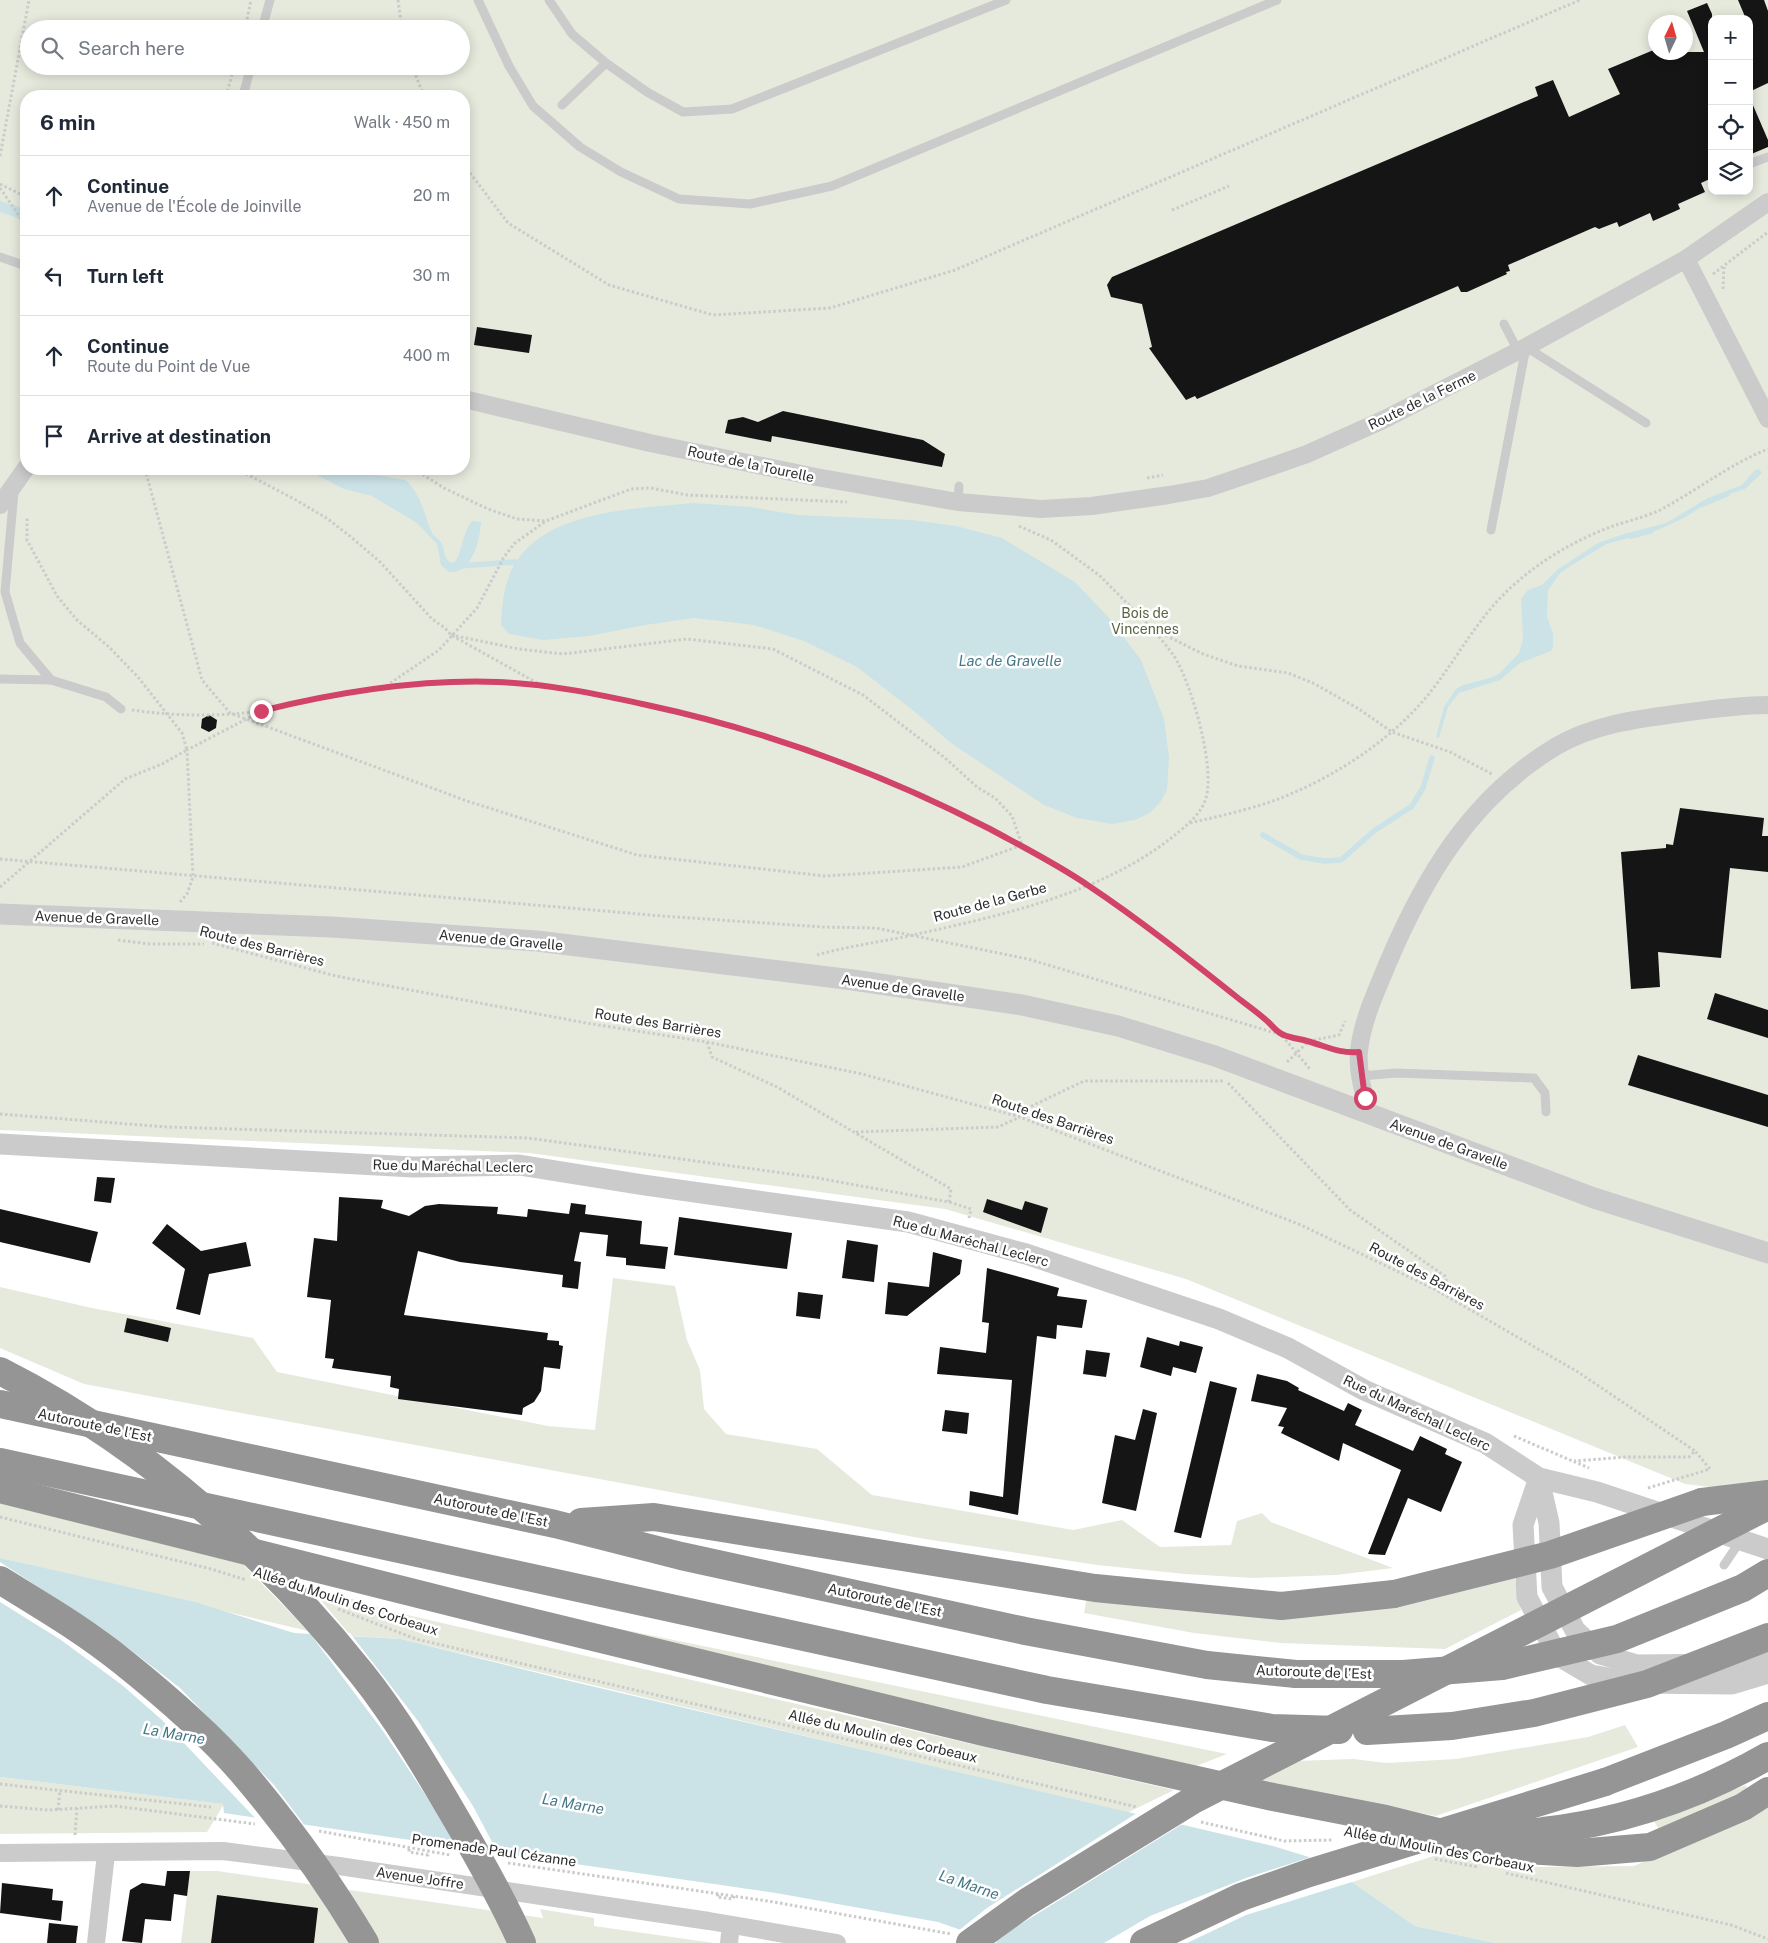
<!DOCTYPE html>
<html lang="en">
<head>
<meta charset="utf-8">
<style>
  :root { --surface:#fff; --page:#f6f6f7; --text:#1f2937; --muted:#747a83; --line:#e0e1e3 }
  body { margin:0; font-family:"Public Sans",sans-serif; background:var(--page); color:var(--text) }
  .controls { position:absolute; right:15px; top:15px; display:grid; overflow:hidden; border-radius:10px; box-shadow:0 2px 12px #0003 }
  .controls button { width:45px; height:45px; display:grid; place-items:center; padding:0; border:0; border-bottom:1px solid var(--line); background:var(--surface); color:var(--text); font:25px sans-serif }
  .compass { position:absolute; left:1648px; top:15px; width:45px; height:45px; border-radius:50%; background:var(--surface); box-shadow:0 2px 12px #0003; rotate:5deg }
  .stop { position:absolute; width:15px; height:15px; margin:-11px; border:4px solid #d14368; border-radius:50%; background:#fff }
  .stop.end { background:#d14368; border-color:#fff; box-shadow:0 1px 5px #0008 }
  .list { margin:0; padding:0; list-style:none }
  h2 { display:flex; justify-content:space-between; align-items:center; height:65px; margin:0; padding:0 20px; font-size:21px }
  h2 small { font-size:16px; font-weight:400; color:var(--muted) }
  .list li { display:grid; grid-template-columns:32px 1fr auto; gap:15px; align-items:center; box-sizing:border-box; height:80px; padding:0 20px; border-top:1px solid var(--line) }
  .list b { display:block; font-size:19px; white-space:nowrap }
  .list p { margin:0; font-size:16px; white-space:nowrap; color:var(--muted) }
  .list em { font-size:16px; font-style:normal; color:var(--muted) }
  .icon { flex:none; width:28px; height:28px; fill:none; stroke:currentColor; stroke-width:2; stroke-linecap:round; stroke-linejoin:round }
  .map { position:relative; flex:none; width:1768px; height:1943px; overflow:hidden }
  .search { position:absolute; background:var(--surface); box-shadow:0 2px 12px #0003; left:20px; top:20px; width:450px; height:55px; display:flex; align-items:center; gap:12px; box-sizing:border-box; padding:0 18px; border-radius:28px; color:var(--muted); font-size:19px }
  .panel { position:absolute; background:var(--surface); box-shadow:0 2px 12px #0003; left:20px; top:90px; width:450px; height:385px; border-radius:20px }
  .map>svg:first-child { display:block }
  .green { fill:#e6eadd; fill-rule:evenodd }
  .water { fill:#cbe2e7 }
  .pier { fill:#fff }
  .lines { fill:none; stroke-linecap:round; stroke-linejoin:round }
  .stream { stroke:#cbe2e7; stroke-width:5.5 }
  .building { fill:#151515 }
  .path { stroke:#cbcbcb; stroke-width:3; stroke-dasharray:2.5 2.5; stroke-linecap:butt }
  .service { stroke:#cbcbcb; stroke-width:9 }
  .minor { stroke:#cbcbcb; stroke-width:18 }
  .tertiary { stroke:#cbcbcb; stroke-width:21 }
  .motorway { stroke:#959595; stroke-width:28 }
  .motorway-bridge { stroke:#959595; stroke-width:28 }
  .route { stroke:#d14368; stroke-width:6 }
  .labels { text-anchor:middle; stroke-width:5; stroke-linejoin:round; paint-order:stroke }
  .street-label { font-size:14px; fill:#2e2e2e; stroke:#fff }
  .park-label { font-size:14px; fill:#586440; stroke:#fff }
  .water-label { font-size:15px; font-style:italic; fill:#457987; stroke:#fff }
</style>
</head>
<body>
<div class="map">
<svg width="1768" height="1943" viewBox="0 0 1768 1943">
  <rect width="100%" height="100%" fill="#fff"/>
  <g class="green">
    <path d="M0,0h1768v1494l-83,-10 -499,-205 -241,-70 -416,-56 -529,-23zM1712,19h37v172h-37zM1656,22h30v30h-30zM29,29h432v37h-432zM26,96h438v373h-438z"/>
    <path d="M613,1278l62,8 12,54 13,30 4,39 22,25 91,15 55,46 201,35 49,-10 38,27 71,-2 6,-24 25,-8 9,9 122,46 -57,7 -83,3 -68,-4 -88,-9 -172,-26 -841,-155 -84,-36v-61l92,21 161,30 24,34 271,54 47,4z"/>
    <path d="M0,1498l234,57 74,76 -308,-73z"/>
    <path d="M1514,1575l7,35 -76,39 -165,-6 -86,-10 -110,-20 3,-17 154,13z"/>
    <path d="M308,1585l82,26 784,179 -47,23 -726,-174 -50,-3z"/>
    <path d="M572,1619l655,135 -31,12 -632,-142z"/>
    <path d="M1625,1725l13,22 -202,69 -178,-35 36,-20 60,-2 32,4 70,-4 132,-22z"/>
    <path d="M0,1777l224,27 -17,28 -207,2z"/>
    <path d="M1746,1785l3,13 -87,37 -8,-14z"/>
    <path d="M1768,1805v138h-273l-80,-17 -63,-44 110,-35 75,20 97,-1z"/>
    <path d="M190,1871h27l326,47 -3,-9 54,9v8l120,17h-533z"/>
  </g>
  <g class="water">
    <path d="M0,201l26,8v12l-26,-9z"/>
    <path d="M305,469h34l66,11c16,13 19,35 27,53 2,4 6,5 8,8 7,9 1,19 14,22 9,-11 7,-28 18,-42l9,1c-1,18 -9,52 -32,50l-8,-7 -4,-21 -20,-21 -45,-27 -28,-7z"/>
    <path d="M1759,469l3,4 -17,16 -31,10 -30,19 -26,12 -52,14 -45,28 -13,18 -1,26 6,18v12l-2,5 -31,12 -20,17 -41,13 -11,14 -9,31 -3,-1 8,-30 12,-18 7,-4 27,-7 9,-4 20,-21 4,-14 -2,-40 7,-9 14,-5 15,-15 41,-27 26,-9 42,-11 42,-25 34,-13 13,-15z"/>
    <path d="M693,503l58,4 46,8 115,5 44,6 46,12 73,44 35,37 31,41 23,59 5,38 -2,33 -6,11 -11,12 -15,7 -23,4 -35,-6 -33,-13 -93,-62 -36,-31 -58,-45 -53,-26 -50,-16 -60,-7 -49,7 -56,11 -46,4 -34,-6 -8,-9c1,-21 3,-45 15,-63 34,-53 121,-53 177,-59z"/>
    <path d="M0,1558l195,44 99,31 107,6 173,43 699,164 49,15 93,65 80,17h-497l-60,-21 -162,-29 -552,-80 -1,-9 -223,-27z"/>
  </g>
  <g class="pier">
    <path d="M0,1562l106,69 74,57 94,97 32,42 -49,-7 -95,-100 -40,-35 -61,-45 -61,-38z"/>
    <path d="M308,1631l42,2 68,88 55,85 26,49 -42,-6 -19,-35 -55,-83z"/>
    <path d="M1137,1813l47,10 -194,120 -32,-12 29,-23z"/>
    <path d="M1314,1856l9,3 32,22 -109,34 -59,28h-83l46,-27 96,-38z"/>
  </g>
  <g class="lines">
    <g class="stream">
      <path d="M1703,504l24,-10"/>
      <path d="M1631,536l20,-5"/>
      <path d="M460,566l55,-4"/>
      <path d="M1263,835l38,22 23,4 17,-1 33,-29 38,-25 11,-18 9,-30"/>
    </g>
  </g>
  <g class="building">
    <path d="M1738,0h26l4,11v72l-19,9v-73h-3z"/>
    <path d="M1707,3l5,11v164l-11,5 4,9 -27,12 2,5 -27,12 -3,-8 -31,14 -2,-5 -18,7 -4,-2 -87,38 2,6 -4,1 1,2 -40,18h-6l-3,-6 -261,113 -2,-3 -9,4 -37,-52 3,-1 -10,-43 -31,-7 -4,-12 5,-8 426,-181 -3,-9 18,-7 16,37 51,-23 -12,-25 48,-20v3h48l-17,-41z"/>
    <path d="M1749,96l19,44v7l-19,8z"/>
    <path d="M477,327l55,8 -3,18 -55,-8z"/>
    <path d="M783,411l140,29 22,14 -3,13 -170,-31 -1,6 -46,-9 3,-13 15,-3 15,5z"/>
    <path d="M209,715l8,5 -1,8 -7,4 -8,-4 1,-9z"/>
    <path d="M1680,808l84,10 -2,18h6v36l-38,-4 -9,90 -63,-6 2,35 -29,2 -10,-137 45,-4v-4l7,1z"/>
    <path d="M1715,993l53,17v28l-61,-19z"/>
    <path d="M1638,1055l130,40v32l-140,-42z"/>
    <path d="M97,1177l18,1 -4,25 -17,-2z"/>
    <path d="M339,1197l44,3 -2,8 28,8 16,-10 14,-2 59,3 -1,7 30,3 1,-8 41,5 2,-11 15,2 -1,9 57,7 -2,23 28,3 -3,22 -39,-4v-7l-20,-2 2,-21 -28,-3 -6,29 7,1 -3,27 -16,-2 1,-12 -103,-13 -42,-11 -14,64 144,18 -1,7 12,1v4l4,1 -3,23 -16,-2 -3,24 -7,11 -11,6 -1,7 -124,-16 1,-10 -9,-2 1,-11 -59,-8 2,-9 -9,-1 6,-58 -24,-3 7,-59 23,3z"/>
    <path d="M987,1199l35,11 3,-9 23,7 -7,25 -58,-21z"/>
    <path d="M0,1209l98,23 -8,31 -90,-21z"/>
    <path d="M679,1217l113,16 -5,36 -113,-14z"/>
    <path d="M167,1224l34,27 45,-9 5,24 -42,8 -9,41 -24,-6 9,-40 -33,-26z"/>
    <path d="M847,1240l31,5 -4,37 -32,-4z"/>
    <path d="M933,1252l29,8 -2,14 -53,42 -22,-2 3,-32 41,5z"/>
    <path d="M987,1268l72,20 -2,8 30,4 -5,28 -25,-3 -1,14 -19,-3 -19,179 -49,-10 1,-14 33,6 9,-117 -75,-6 3,-27 46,6 3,-30 -7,-1z"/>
    <path d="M798,1292l25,3 -3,24 -24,-3z"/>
    <path d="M127,1318l44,10 -3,14 -44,-10z"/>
    <path d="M1147,1337l32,9 1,-5 23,6 -7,26 -23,-6 -2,9 -31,-9z"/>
    <path d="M1086,1350l24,3 -4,24 -23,-3z"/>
    <path d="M1257,1374l30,7 12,7 -1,2 46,21 4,-8 14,7 -7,15 58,26 7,-15 27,13 -2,5 17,8 -21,50 -33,-14 -23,57 -17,-1 33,-84 -58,-27 -4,18 -58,-28 3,-6 -6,-1 9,-18 -36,-7z"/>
    <path d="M1210,1381l27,7 -36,150 -27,-6z"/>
    <path d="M1143,1409l14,4 -21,98 -34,-8 13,-68 20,5z"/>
    <path d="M945,1410l24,3 -2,21 -25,-3z"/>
    <path d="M167,1871h23l-3,25 -13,-2 -3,27 -26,-2 -3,24 -20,-2 8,-51 12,-7 23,3z"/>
    <path d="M2,1883l51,6 -1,11 11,1 -2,20 -61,-8z"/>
    <path d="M217,1895l101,13 -4,35h-103z"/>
    <path d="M49,1923l29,3 -2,17h-29z"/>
  </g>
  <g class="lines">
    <g class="path">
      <path d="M398,0l4,29"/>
      <path d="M245,29l6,-29"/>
      <path d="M412,66l12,30"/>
      <path d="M226,96l6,-21"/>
      <path d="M0,156l29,-156"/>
      <path d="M464,165l44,58 101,62 104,30 117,-7 125,-38 625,-270"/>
      <path d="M0,184l26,13"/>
      <path d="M0,188l26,38"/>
      <path d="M1172,210l57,-24"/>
      <path d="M1713,274l55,-42"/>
      <path d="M1723,289l1,-22"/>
      <path d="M22,450l4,-6"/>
      <path d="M145,469l57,211 28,33 237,88 170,54 188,21 137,-9 60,-22"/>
      <path d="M237,469l59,31 32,19 23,18 29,25 52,57 13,9 6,7 88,49"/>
      <path d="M414,469l30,19 44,21 29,10 29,2 85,-32 20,-1 36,7 160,7"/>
      <path d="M1147,478l16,-3"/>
      <path d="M1019,526l32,14 48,35 54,54 50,25 35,12 50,7 25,10 46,26 33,23 58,20 42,22"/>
      <path d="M451,635l68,14 44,5 124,-15 86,10 90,46 82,63 32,29 18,11 17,18 10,29"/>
      <path d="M386,686l53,-36 38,-42 27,-51 11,-14 31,-22"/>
      <path d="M132,710c39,6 89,7 129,1 10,-1 21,-5 31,-8 55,-12 111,-20 167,-21 65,-1 129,10 192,24 153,33 304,92 435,178 31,20 60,43 89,65 31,23 63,46 92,72 16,14 29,32 43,48"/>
      <path d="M1190,823c30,-7 62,-14 91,-25 55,-22 109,-57 147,-103 30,-37 51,-81 88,-112 28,-25 62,-44 97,-57 15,-5 32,-9 47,-16 36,-19 70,-46 108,-61"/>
      <path d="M0,859l662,57 161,11 53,1 152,31 314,94"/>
      <path d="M0,887l125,-108 37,-15 25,-14 -5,-17 -44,-56 -29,-30 -32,-27 -20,-24 -30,-56v-22"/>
      <path d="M180,902l7,-8 6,-17 -6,-127 71,-37"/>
      <path d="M118,940l31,4h55"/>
      <path d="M212,943l124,33 250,47 121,19 155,32 158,43 281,108 135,65 142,82 117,79 -6,6h-63l-52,4"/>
      <path d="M817,955c31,-9 64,-13 96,-20 89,-20 189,-41 262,-100 11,-9 27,-22 31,-37 9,-31 -13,-107 -28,-135 -6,-12 -17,-23 -25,-34"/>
      <path d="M707,1042l5,15 65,30 174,102 -2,13"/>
      <path d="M1287,1062l22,-21 30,-6 6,-14"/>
      <path d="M1228,1083l122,127 95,66 7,24"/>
      <path d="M0,1114l167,13 361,11 284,39 137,25 22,7 -2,9"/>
      <path d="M1013,1115l71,-34h139"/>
      <path d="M856,1132l142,-5 22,-10"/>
      <path d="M1514,1436l75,32"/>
      <path d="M1648,1488l62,-19 -15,-18"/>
      <path d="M0,1517l211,52 35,11"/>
      <path d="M338,1609l78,30 721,168"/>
      <path d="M0,1784l211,23"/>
      <path d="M0,1806l48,4 67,-4 140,18"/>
      <path d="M58,1810l2,-20"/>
      <path d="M1201,1822l83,19 49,-1"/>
      <path d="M319,1831l131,24"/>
      <path d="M75,1835l2,-27"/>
      <path d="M409,1849v3l19,3v-3"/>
      <path d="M1435,1859l43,8"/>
      <path d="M508,1863l266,39 177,32"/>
      <path d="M1506,1873l225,52 37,14"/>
      <path d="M718,1894l-1,3 16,2 1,-3"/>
    </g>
    <g class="service">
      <path d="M478,0l31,66 24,40 47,41 41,25 58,27 71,5 82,-18 445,-186"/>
      <path d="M549,0l23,34 34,29 41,29 36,20 49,-3 274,-109"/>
      <path d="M262,29l8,-29"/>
      <path d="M243,96l8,-30"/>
      <path d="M562,105l44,-42"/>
      <path d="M1749,164l19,-7"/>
      <path d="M0,257l26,9"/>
      <path d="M1504,324l14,27"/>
      <path d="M958,502l1,-16"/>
      <path d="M1491,530l35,-183 120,76"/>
      <path d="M0,679l51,1 -31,-37 -15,-51 9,-100"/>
      <path d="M51,680l55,17 15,12"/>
      <path d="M1361,1076l35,-3 138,5 11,15 1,19"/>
      <path d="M1724,1565l17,-25"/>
    </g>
    <g class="minor">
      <path d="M1686,259l82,160"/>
      <path d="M464,399l186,44 166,34 142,25 83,7 51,-3 77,-11 39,-7 56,-19 43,-15 76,-34 143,-73 160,-88 82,-57"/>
      <path d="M0,505l26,-37"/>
      <path d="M1369,1114c-5,-20 -12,-42 -10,-63 3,-30 17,-59 28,-86 37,-88 84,-167 168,-218 38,-23 83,-28 127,-34 29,-4 57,-8 86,-8"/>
      <path d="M0,1853l223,-2 116,15 370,55 128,22"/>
      <path d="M96,1943l10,-89"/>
      <path d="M729,1943l2,-18"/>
    </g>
    <g class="tertiary">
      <path d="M0,914l332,13 205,14 316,39 169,25 96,21 97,30 379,142 174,55"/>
      <path d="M0,1144l413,23 106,-2 125,20 264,37 118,32 193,65 69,29 76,42 121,53 54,35 58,14 171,57"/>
      <path d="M1539,1478l-16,47 4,72 30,58 34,20 45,8 96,1 36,-11"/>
      <path d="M1539,1479l10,44 3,64 23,43 25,24 37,11 98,-1 33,-10"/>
    </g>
    <g class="motorway">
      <path d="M0,1404l555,120 126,32 344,75 182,34 89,9"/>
      <path d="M0,1462l1047,228 225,38 67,2"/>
      <path d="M0,1489l490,123 497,121 286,64 113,22 121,30 70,4 73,-6 93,-40 25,-16"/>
      <path d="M1702,1502l66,-8"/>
      <path d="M581,1522l73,-5 441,71 186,18 113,-12"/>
      <path d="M1605,1782l121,-47 42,-19"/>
      <path d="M1501,1835c13,1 28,-2 42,-4 80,-9 155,-35 225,-75"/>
    </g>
    <g class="motorway-bridge">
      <path d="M0,1371c142,72 263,179 362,303 35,44 65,95 93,143 24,41 48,83 67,126"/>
      <path d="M0,1580c42,26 85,51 123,82 40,32 87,73 120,111 45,53 87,111 122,170"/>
      <path d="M1394,1594l156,-39 152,-53"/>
      <path d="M1296,1674h107l99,-8 115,-27 126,-51 25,-15"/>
      <path d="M1367,1731l85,-5 82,-13 113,-29 121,-47"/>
      <path d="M970,1943l57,-41 166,-102 575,-294"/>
      <path d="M1144,1943l97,-46 68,-24 296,-91"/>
    </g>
  </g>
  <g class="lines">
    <path class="route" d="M261,711c77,-19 157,-32 237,-29 50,2 100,12 149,23 121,26 232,67 343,124 33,18 67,35 99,57 51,34 100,73 149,112 9,7 19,14 28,22 6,5 11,13 18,15 7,3 16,4 23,6 19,5 32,13 52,11l6,46"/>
  </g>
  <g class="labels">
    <g class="street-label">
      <text transform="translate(1422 400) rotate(-26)" y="5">Route de la Ferme</text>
      <text transform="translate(751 464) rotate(12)" y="5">Route de la Tourelle</text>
      <text transform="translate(990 902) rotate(-15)" y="5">Route de la Gerbe</text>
      <text transform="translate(97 918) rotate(2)" y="5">Avenue de Gravelle</text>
      <text transform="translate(501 940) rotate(5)" y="5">Avenue de Gravelle</text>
      <text transform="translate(262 946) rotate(14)" y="5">Route des Barrières</text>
      <text transform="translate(903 988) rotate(8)" y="5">Avenue de Gravelle</text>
      <text transform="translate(658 1023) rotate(9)" y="5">Route des Barrières</text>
      <text transform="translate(1053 1119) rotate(19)" y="5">Route des Barrières</text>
      <text transform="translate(1449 1144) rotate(20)" y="5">Avenue de Gravelle</text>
      <text transform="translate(453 1166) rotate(1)" y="5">Rue du Maréchal Leclerc</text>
      <text transform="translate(971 1241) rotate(15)" y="5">Rue du Maréchal Leclerc</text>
      <text transform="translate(1427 1276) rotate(28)" y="5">Route des Barrières</text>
      <text transform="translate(1417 1413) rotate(25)" y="5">Rue du Maréchal Leclerc</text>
      <text transform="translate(95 1425) rotate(12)" y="5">Autoroute de l’Est</text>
      <text transform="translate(491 1510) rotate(12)" y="5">Autoroute de l’Est</text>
      <text transform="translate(885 1600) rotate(12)" y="5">Autoroute de l’Est</text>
      <text transform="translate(346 1601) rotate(18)" y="5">Allée du Moulin des Corbeaux</text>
      <text transform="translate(1314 1672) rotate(2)" y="5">Autoroute de l’Est</text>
      <text transform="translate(883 1736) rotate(13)" y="5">Allée du Moulin des Corbeaux</text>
      <text transform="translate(1439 1849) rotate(11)" y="5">Allée du Moulin des Corbeaux</text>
      <text transform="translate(494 1850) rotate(8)" y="5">Promenade Paul Cézanne</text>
      <text transform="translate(420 1878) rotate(8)" y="5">Avenue Joffre</text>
    </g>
    <g class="park-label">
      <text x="1145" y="618">Bois de<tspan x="1145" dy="16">Vincennes</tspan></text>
    </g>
    <g class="water-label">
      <text x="1010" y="666">Lac de Gravelle</text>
      <text transform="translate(174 1734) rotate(10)" y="5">La Marne</text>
      <text transform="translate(573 1804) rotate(10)" y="5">La Marne</text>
      <text transform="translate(969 1885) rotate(19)" y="5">La Marne</text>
    </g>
  </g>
</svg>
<div class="controls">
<button>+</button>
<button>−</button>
<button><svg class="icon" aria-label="locate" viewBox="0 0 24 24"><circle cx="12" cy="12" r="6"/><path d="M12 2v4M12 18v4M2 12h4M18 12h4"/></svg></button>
<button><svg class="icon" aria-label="layers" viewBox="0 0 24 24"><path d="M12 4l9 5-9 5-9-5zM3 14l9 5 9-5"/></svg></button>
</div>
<svg class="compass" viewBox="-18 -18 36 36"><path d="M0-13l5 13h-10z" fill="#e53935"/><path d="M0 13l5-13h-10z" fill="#747a83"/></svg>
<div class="stop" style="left:1365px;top:1098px"></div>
<div class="stop end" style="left:261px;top:711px"></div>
<div class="search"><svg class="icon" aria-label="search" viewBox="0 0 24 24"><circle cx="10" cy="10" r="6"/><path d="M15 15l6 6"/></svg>Search here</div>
<section class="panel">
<h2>6 min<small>Walk · 450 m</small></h2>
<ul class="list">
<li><svg class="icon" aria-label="ahead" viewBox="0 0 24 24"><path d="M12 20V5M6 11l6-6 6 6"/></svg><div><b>Continue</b><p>Avenue de l'École de Joinville</p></div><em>20 m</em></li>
<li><svg class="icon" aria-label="left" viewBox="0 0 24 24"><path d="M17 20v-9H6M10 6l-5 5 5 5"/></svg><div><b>Turn left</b></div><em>30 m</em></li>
<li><svg class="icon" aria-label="ahead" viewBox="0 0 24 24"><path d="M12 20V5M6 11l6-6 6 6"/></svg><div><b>Continue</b><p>Route du Point de Vue</p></div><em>400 m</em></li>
<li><svg class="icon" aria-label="arrive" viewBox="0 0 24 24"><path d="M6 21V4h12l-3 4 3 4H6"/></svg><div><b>Arrive at destination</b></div></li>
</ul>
</section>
</div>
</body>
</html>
